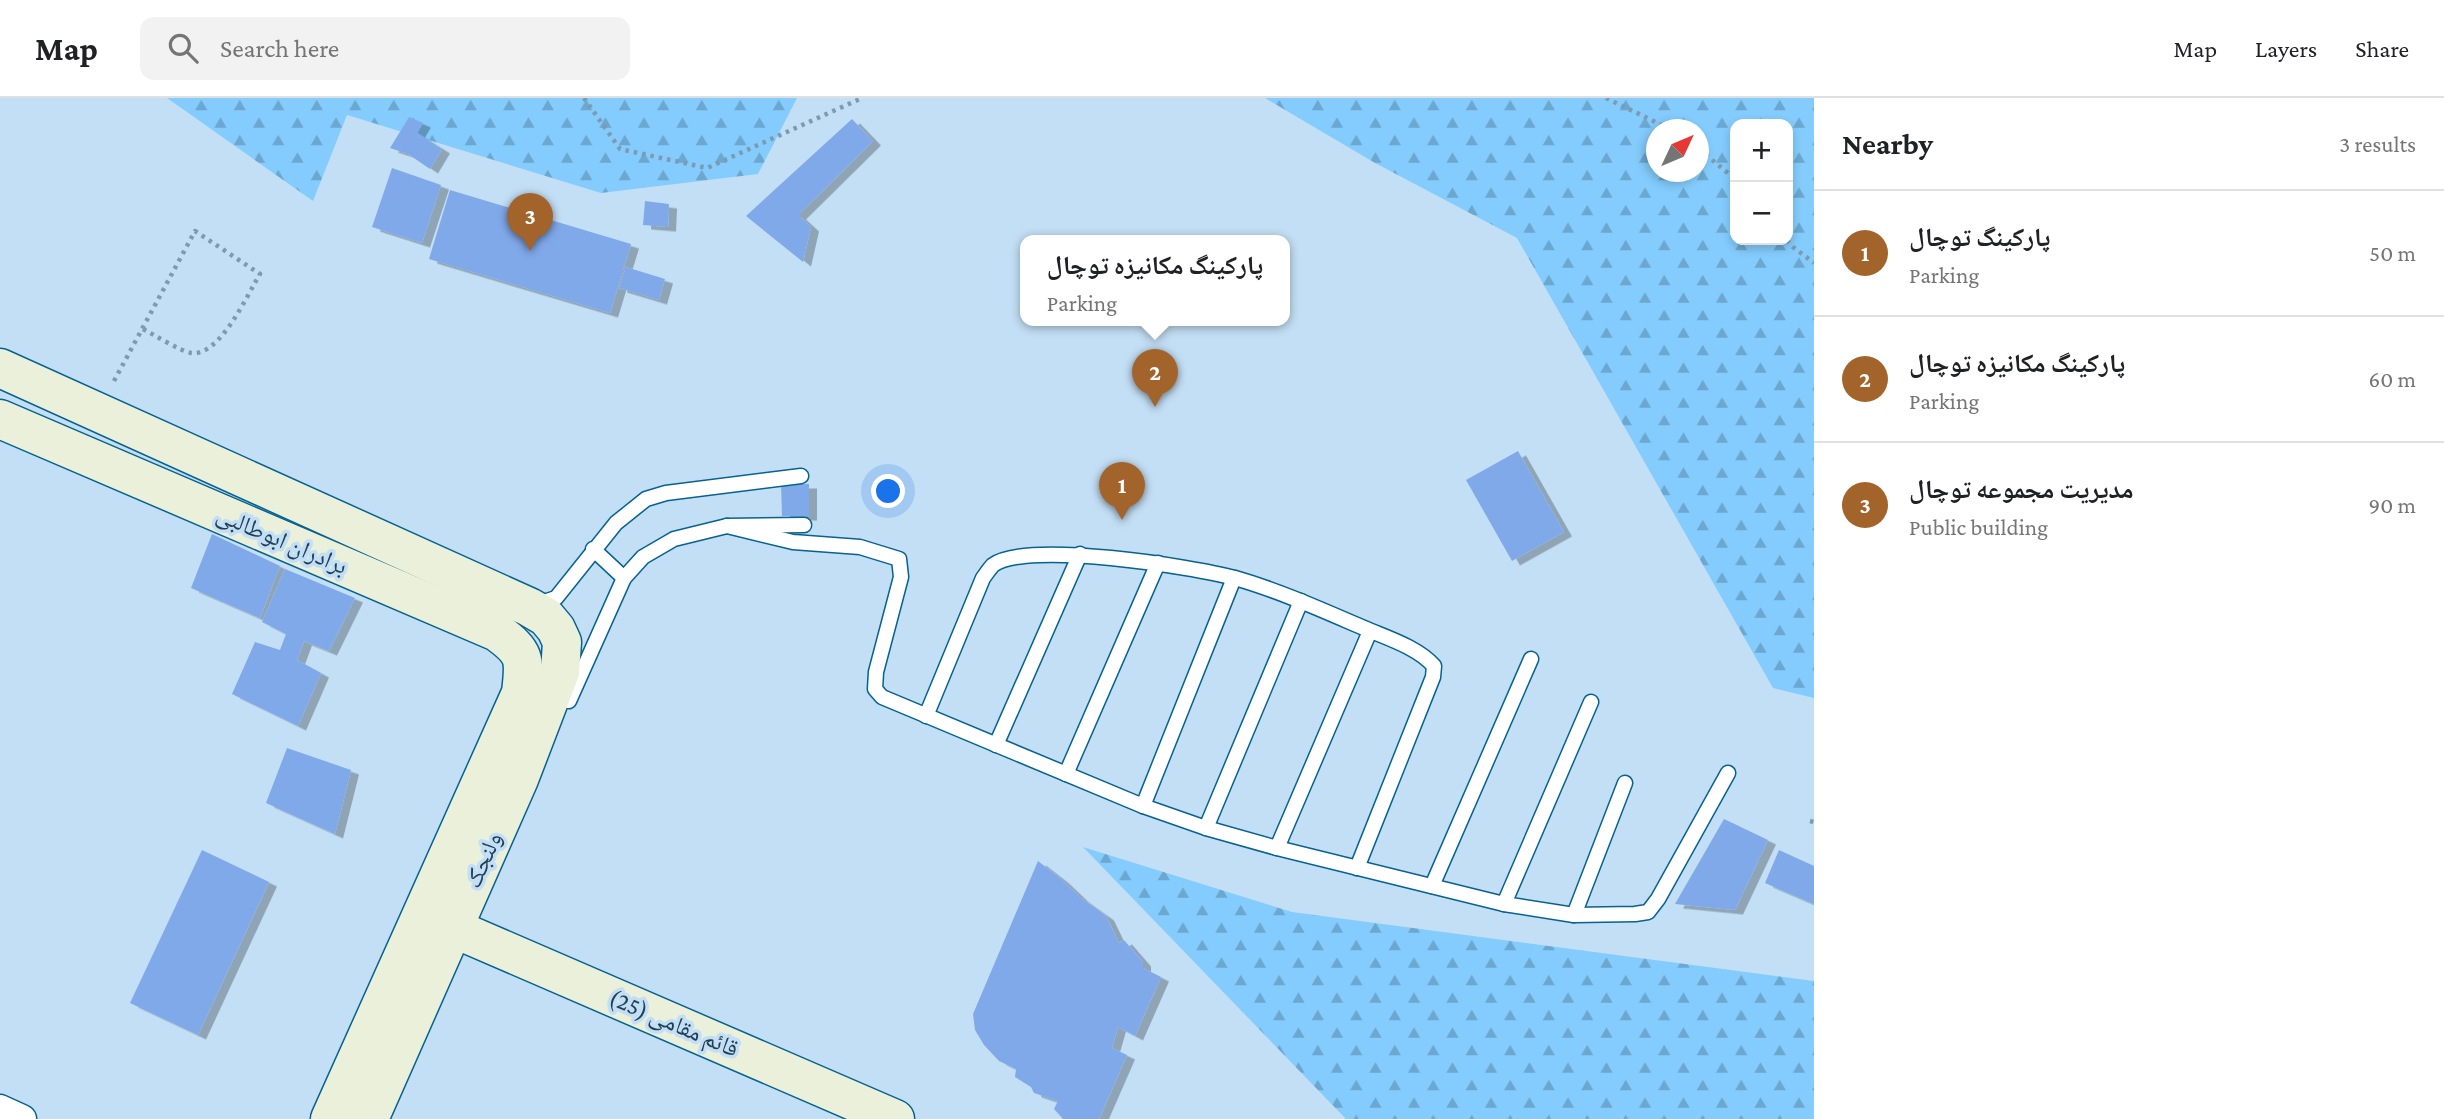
<!DOCTYPE html>
<html lang="en">
<head>
<meta charset="utf-8">
<style>
  :root { --surface:#fff; --page:#f2f2f2; --text:#202124; --muted:#757577; --line:#e0e0e0; --accent:#a3642b }
  body { margin:0; font-family:"Crimson Pro","Noto Naskh Arabic",serif; background:var(--page); color:var(--text) }
  .controls { position:absolute; right:21px; top:21px; display:grid; overflow:hidden; border-radius:14px; box-shadow:0 4px 10px #0003 }
  .controls button { width:63px; height:63px; display:grid; place-items:center; padding:0; border:0; border-bottom:2px solid var(--line); background:var(--surface); color:var(--text); font:35px sans-serif }
  .compass { position:absolute; left:1646px; top:21px; width:63px; height:63px; border-radius:50%; background:var(--surface); box-shadow:0 4px 10px #0003; rotate:46deg }
  .you { position:absolute; left:889px; top:394px; width:24px; height:24px; margin:-18px; border:5px solid #fff; border-radius:50%; background:#1a73e8; box-shadow:0 0 0 10px #1a73e833 }
  .badge { display:grid; place-items:center; width:46px; height:46px; border-radius:50%; background:var(--accent); color:#fff; font-size:23px; font-weight:700 }
  .pin { position:absolute; translate:-50% -58px; filter:drop-shadow(0 2px 4px #0008) }
  .pin::after { content:''; position:absolute; top:37px; width:24px; height:21px; background:inherit; clip-path:polygon(0 0,100% 0,50% 100%) }
  .popup { position:absolute; left:1020px; top:137px; width:270px; height:91px; box-sizing:border-box; display:grid; place-content:center; border-radius:14px; background:var(--surface); filter:drop-shadow(0 2px 5px #0005); font-size:23px; white-space:nowrap; color:var(--muted) }
  .popup b { font-size:26px; color:var(--text) }
  .popup::after { content:''; position:absolute; left:50%; top:100%; margin-left:-14px; border:14px solid transparent; border-top-color:var(--surface) }
  .list { margin:0; padding:0; list-style:none }
  h2 { display:flex; justify-content:space-between; align-items:center; height:91px; margin:0; padding:0 28px; font-size:30px }
  h2 small { font-size:23px; font-weight:400; color:var(--muted) }
  .list li { display:grid; grid-template-columns:46px 1fr auto; gap:21px; align-items:center; box-sizing:border-box; height:126px; padding:0 28px; border-top:2px solid var(--line) }
  .list b { display:block; font-size:26px; white-space:nowrap }
  .list p { margin:0; font-size:23px; white-space:nowrap; color:var(--muted) }
  .list em { font-size:23px; font-style:normal; color:var(--muted) }
  .icon { flex:none; width:38px; height:38px; fill:none; stroke:currentColor; stroke-width:2; stroke-linecap:round; stroke-linejoin:round }
  .map { position:relative; flex:none; width:1814px; height:1021px; overflow:hidden }
  header { display:flex; align-items:center; gap:42px; box-sizing:border-box; height:98px; padding:0 35px; background:var(--surface); border-bottom:2px solid var(--line) }
  header strong { font-size:33px }
  nav { display:flex; gap:38px; margin-inline-start:auto; font-size:24px }
  .search { width:490px; height:63px; background:var(--page); display:flex; align-items:center; gap:18px; box-sizing:border-box; padding:0 24px; border-radius:14px; color:var(--muted); font-size:26px }
  main { display:flex }
  aside { flex:1; background:var(--surface) }
  .map>svg:first-child { display:block }
  .forest { fill:url(#forest-firs); fill-rule:evenodd }
  .building { fill:#80a9ea; filter:url(#shadow) }
  .lines { fill:none; stroke-linecap:round; stroke-linejoin:round }
  .lane-casing { stroke:#066290; stroke-width:17 }
  .street-casing { stroke:#066290; stroke-width:31 }
  .secondary-casing { stroke:#066290; stroke-width:41 }
  .path { stroke:#7c9ab0; stroke-width:4.5; stroke-dasharray:3.5 5; stroke-linecap:butt }
  .lane { stroke:#fff; stroke-width:14 }
  .street { stroke:#fff; stroke-width:28 }
  .secondary { stroke:#ebf0db; stroke-width:38 }
  .labels { text-anchor:middle; stroke-width:7; stroke-linejoin:round; paint-order:stroke }
  .street-label { font-size:24px; fill:#1f3f54; stroke:#c3dff5 }
</style>
</head>
<body>
<header>
<strong>Map</strong>
<div class="search"><svg class="icon" aria-label="search" viewBox="0 0 24 24"><circle cx="10" cy="10" r="6"/><path d="M15 15l6 6"/></svg>Search here</div>
<nav><a>Map</a><a>Layers</a><a>Share</a></nav>
</header>
<main>
<div class="map">
<svg width="1814" height="1021" viewBox="0 0 1814 1021">
  <defs>
    <pattern id="forest-firs" width="22" height="20" patternUnits="userSpaceOnUse" patternTransform="scale(1.75)"><rect width="22" height="20" fill="#84ccfd"/><path d="M5 1l3.5 6h-7zM16 11l3.5 6h-7z" fill="#6ba7cf"/></pattern>
    <filter id="shadow"><feDropShadow dx="8" dy="4.5" stdDeviation="0" flood-color="#0004"/></filter>
  </defs>
  <rect width="100%" height="100%" fill="#c3dff5"/>
  <g class="forest">
    <path d="M167,0h630l-39,76 -157,19 -254,-78 -34,86z"/>
    <path d="M1265,0h549v600l-41,-10 -256,-450 -142,-75zM1788,26v116h-53v-116zM1657,32h42v42h-42z"/>
    <path d="M1083,749l209,65 522,69v138h-468z"/>
  </g>
  <g class="building">
    <path d="M409,19l14,6 -6,10 25,16 -12,20 -22,-15 -18,-6z"/>
    <path d="M852,21l21,22 -75,74 13,12 -8,35 -57,-46z"/>
    <path d="M392,70l49,17 -19,58 -50,-16z"/>
    <path d="M450,92l181,54 -21,69 -181,-54z"/>
    <path d="M645,103l24,3 -1,23 -25,-2z"/>
    <path d="M626,169l39,12 -6,21 -40,-12z"/>
    <path d="M1518,353l46,81 -52,29 -46,-81z"/>
    <path d="M781,386h28v32h-27z"/>
    <path d="M212,436l68,32 -20,52 -69,-30z"/>
    <path d="M285,471l70,29 -26,53 -25,-10 -7,19 24,13 -23,53 -66,-32 23,-52 25,8 6,-16 -24,-12z"/>
    <path d="M287,650l64,22 -16,64 -69,-31z"/>
    <path d="M1724,721l44,21 -33,70 -60,-6z"/>
    <path d="M202,752l67,32 -71,153 -68,-32z"/>
    <path d="M1779,752l35,16v38l-49,-21z"/>
    <path d="M1038,763l23,18 20,19 25,18 13,27 5,-3 19,22v6l18,9 -26,59 -17,-9 -6,21 15,7 -28,64h-36l-9,-10 4,-8 -24,-8 -3,-6 -16,-10 1,-8 -17,-8 -15,-16 -9,-15 -2,-16z"/>
  </g>
  <g class="lines">
    <defs>
      <g id="lane">
        <path d="M727,428l66,16 67,5 39,12 2,18 -25,95 -1,17 7,8 261,109 63,22 71,20 227,56 70,11 61,-1 13,-2 10,-13 70,-126"/>
        <path d="M593,451l31,29"/>
        <path d="M535,507l21,-7 60,-75 30,-24 20,-6 135,-17"/>
        <path d="M569,603l55,-123 19,-21 31,-18 53,-13 77,-1"/>
        <path d="M926,618l57,-138c3,-4 7,-10 10,-13 33,-25 201,2 242,13 45,13 87,32 129,50 23,10 53,19 70,38l-1,11 -76,191"/>
        <path d="M996,647l84,-191"/>
        <path d="M1066,676l92,-211"/>
        <path d="M1143,708l91,-228"/>
        <path d="M1206,730l95,-227"/>
        <path d="M1277,750l93,-217"/>
        <path d="M1432,788l99,-227"/>
        <path d="M1504,806l87,-202"/>
        <path d="M1574,817l51,-132"/>
      </g>
      <path id="street" d="M0,1011l22,10"/>
      <g id="secondary">
        <path d="M0,270l529,239 17,10 10,12 6,13 -2,30 -41,107 -150,340"/>
        <path d="M0,321l497,213c29,21 28,27 24,61l-191,426"/>
        <path d="M453,830l442,191"/>
      </g>
    </defs>
    <use href="#lane" class="lane-casing"/>
    <use href="#street" class="street-casing"/>
    <use href="#secondary" class="secondary-casing"/>
    <g class="path">
      <path d="M584,0l36,51 87,19 155,-70"/>
      <path d="M1606,0l66,32"/>
      <path d="M1699,51l36,30"/>
      <path d="M1787,142l6,7 21,16"/>
      <path d="M114,283l81,-150 65,43c-13,21 -40,83 -69,79 -11,-2 -38,-19 -50,-25"/>
      <path d="M1810,723l4,1"/>
    </g>
    <use href="#lane" class="lane"/>
    <use href="#street" class="street"/>
    <use href="#secondary" class="secondary"/>
  </g>
  <g class="labels">
    <g class="street-label">
      <text transform="translate(282 442) rotate(23)" y="8">برادران ابوطالبی</text>
      <text transform="translate(483 762) rotate(-66)" y="8">ولنجک</text>
      <text transform="translate(674 925) rotate(23)" y="8">قائم مقامی (25)</text>
    </g>
  </g>
</svg>
<div class="controls">
<button>+</button>
<button>−</button>
</div>
<svg class="compass" viewBox="-18 -18 36 36"><path d="M0-13l5 13h-10z" fill="#e53935"/><path d="M0 13l5-13h-10z" fill="#757577"/></svg>
<div class="you"></div>
<div class="pin badge" style="left:1122px;top:422px">1</div>
<div class="pin badge" style="left:1155px;top:309px">2</div>
<div class="popup"><b>پارکینگ مکانیزه توچال</b>Parking</div>
<div class="pin badge" style="left:530px;top:153px">3</div>
</div>
<aside>
<h2>Nearby<small>3 results</small></h2>
<ul class="list">
<li><span class="badge">1</span><div><b>پارکینگ توچال</b><p>Parking</p></div><em>50 m</em></li>
<li><span class="badge">2</span><div><b>پارکینگ مکانیزه توچال</b><p>Parking</p></div><em>60 m</em></li>
<li><span class="badge">3</span><div><b>مدیریت مجموعه توچال</b><p>Public building</p></div><em>90 m</em></li>
</ul>
</aside>
</main>
</body>
</html>
